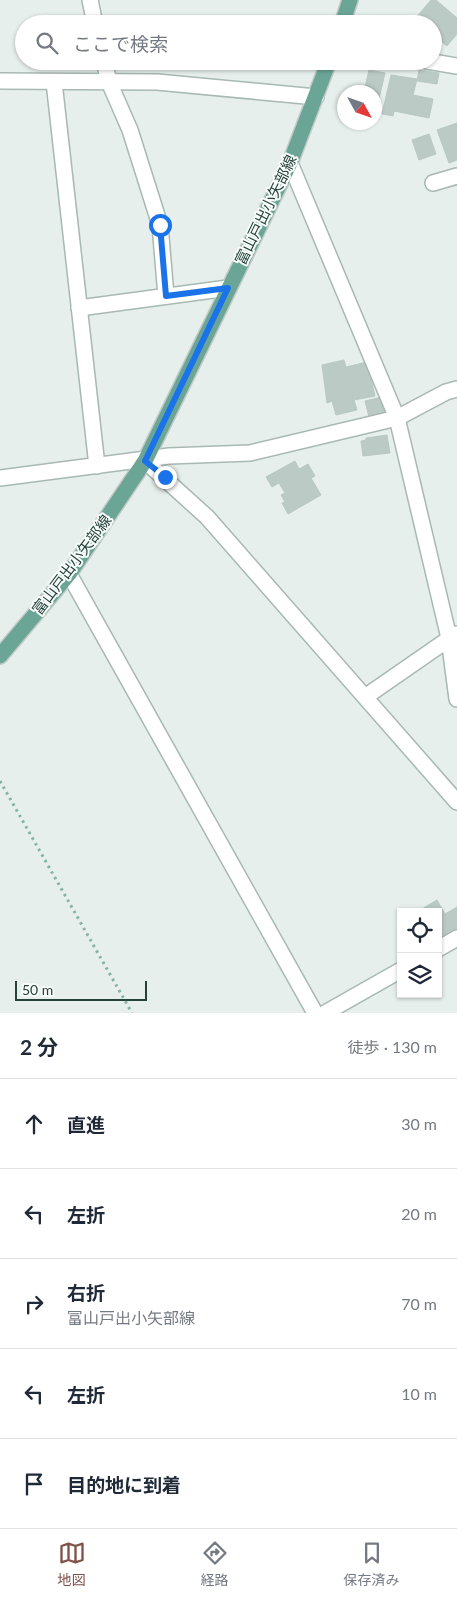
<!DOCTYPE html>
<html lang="ja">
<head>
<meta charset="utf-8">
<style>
  :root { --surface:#fff; --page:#f2f2f3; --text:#1f2937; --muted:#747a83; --line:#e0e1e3; --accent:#7f5249 }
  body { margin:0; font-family:Lato,"Noto Sans JP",sans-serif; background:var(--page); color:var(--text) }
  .controls { position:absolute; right:15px; bottom:15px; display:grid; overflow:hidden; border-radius:0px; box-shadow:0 1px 4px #0004 }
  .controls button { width:45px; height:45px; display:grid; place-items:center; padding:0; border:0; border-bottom:1px solid var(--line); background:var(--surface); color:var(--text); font:25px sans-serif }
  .compass { position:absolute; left:337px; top:85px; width:45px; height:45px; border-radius:50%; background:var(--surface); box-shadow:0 1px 4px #0004; rotate:130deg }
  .scale { position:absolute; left:15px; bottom:12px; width:132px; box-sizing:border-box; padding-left:5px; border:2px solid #24423a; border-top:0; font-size:14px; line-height:18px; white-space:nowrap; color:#24423a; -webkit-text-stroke:4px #f7fbf9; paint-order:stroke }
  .stop { position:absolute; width:15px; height:15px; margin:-11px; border:4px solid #1a73e8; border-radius:50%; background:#fff }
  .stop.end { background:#1a73e8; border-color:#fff; box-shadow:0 1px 5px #0008 }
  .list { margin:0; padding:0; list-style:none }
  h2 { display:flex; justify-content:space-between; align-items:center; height:65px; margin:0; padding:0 20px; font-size:21px }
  h2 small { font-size:16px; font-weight:400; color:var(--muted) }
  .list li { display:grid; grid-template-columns:32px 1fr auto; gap:15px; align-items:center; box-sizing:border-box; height:90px; padding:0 20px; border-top:1px solid var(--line) }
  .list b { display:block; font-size:19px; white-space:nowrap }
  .list p { margin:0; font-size:16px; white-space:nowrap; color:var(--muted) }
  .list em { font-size:16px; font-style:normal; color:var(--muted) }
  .icon { flex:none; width:28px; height:28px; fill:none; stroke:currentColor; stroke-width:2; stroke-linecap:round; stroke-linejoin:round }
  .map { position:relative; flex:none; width:457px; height:1013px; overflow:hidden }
  .search { position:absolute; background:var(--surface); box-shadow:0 1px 4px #0004; left:15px; right:15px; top:15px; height:55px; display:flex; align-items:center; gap:12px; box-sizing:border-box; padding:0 18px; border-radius:28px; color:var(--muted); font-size:19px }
  .sheet { height:515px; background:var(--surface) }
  nav { display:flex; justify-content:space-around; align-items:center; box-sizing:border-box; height:70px; border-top:1px solid var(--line); background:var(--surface); font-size:14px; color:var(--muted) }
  nav a { display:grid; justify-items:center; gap:2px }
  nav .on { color:var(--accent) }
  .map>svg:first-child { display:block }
  .building { fill:#bbcac4; stroke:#b8c9c2 }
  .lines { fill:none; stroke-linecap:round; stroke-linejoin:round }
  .minor-casing { stroke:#a8b8b2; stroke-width:18 }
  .tertiary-casing { stroke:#a8b8b2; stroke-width:18 }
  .primary-casing { stroke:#c2cac8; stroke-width:18 }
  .path { stroke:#86b3a5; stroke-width:3; stroke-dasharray:2.5 4; stroke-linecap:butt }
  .minor { stroke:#fff; stroke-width:15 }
  .tertiary { stroke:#fff; stroke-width:15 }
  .primary { stroke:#6aa596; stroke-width:15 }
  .route { stroke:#1a73e8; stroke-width:6 }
  .labels { text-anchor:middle; stroke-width:4; stroke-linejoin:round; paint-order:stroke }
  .street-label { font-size:15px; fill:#24423a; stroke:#f7fbf9 }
</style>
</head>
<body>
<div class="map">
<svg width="457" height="1013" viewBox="0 0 457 1013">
  <rect width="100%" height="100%" fill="#e6efeb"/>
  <g class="building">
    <path d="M431,0h5l21,18v16l-10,12 -5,-4 -9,10v-28h-15l-4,-4z"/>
    <path d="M369,70l16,3 -7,30 -4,-1v-10h-10z"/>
    <path d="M419,70l20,3 -2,11 -20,-3z"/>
    <path d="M391,75l26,4 -4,16 20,4 -4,19 -35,-7 -1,5 -11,-2z"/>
    <path d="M457,123v37l-8,3 -12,-33z"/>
    <path d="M429,134l7,20 -17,6 -7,-20z"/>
    <path d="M344,360l2,7 21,-5 8,34 -21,4 3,10 -21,5 -4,-14 -5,2 -5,-38z"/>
    <path d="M382,397l5,16 -18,4 -4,-16z"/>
    <path d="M387,435l3,18 -27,3 -2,-15 5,-1v-2z"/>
    <path d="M295,461l4,8 9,-5 7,12 -4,2 10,17 -33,19 -6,-11 3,-1 -4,-7 4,-2 -6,-10 -7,4 -6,-10z"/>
    <path d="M437,900l8,14 12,-7v21l-19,11v-27l-18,-2z"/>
  </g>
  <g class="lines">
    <defs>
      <g id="minor">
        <path d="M90,0l5,24"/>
        <path d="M104,61l5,21 21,48 30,95 6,71"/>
        <path d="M427,61l30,5"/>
        <path d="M0,81l157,1 159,15"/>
        <path d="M54,82l43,384"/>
        <path d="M290,163l107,255 52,220 8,61"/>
        <path d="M433,183l24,-7"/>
        <path d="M79,308l149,-20"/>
        <path d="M0,478l169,-22 81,-3 147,-35 49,-26 11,-3"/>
        <path d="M69,574l246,439"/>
        <path d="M365,697l91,-63"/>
        <path d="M438,949l19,-11"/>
        <path d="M325,1013l76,-43"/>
      </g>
      <path id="tertiary" d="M145,461l62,56 250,285"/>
      <g id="primary">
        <path d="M342,24l8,-24"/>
        <path d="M0,656l69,-82 76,-113 145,-298 39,-102"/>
      </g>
    </defs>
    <use href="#minor" class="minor-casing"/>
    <use href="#tertiary" class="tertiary-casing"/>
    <use href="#primary" class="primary-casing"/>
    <path class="path" d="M0,781l132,232"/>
    <use href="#minor" class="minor"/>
    <use href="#tertiary" class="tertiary"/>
    <use href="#primary" class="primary"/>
  </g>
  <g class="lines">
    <path class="route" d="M160,225l6,71 62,-8 -83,173 20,16"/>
  </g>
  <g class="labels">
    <g class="street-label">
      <text transform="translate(266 210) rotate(-64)" y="5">富山戸出小矢部線</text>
      <text transform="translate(72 565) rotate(-53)" y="5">富山戸出小矢部線</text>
    </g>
  </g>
</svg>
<div class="controls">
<button><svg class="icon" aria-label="locate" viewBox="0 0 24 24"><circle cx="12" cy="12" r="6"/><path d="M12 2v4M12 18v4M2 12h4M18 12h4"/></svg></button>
<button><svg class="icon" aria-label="layers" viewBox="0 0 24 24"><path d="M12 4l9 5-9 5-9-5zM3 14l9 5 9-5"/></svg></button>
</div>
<svg class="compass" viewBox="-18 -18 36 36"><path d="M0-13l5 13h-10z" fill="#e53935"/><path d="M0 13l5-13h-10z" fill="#747a83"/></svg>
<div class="scale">50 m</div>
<div class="stop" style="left:160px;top:225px"></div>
<div class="stop end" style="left:165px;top:477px"></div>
<div class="search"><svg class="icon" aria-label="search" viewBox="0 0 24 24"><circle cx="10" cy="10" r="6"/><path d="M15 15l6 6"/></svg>ここで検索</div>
</div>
<section class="sheet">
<h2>2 分<small>徒歩 · 130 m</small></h2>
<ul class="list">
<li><svg class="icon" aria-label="ahead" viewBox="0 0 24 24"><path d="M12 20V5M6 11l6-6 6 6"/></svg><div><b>直進</b></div><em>30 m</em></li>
<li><svg class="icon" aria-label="left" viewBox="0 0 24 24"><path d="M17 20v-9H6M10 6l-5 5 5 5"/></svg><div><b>左折</b></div><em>20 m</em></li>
<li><svg class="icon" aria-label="right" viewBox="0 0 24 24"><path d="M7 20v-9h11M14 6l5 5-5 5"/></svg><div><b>右折</b><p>富山戸出小矢部線</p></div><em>70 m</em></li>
<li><svg class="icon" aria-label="left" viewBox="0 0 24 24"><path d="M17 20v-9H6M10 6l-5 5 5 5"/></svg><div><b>左折</b></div><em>10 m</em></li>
<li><svg class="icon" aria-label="arrive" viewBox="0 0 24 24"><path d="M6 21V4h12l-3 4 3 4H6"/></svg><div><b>目的地に到着</b></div></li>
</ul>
</section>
<nav>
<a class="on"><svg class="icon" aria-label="map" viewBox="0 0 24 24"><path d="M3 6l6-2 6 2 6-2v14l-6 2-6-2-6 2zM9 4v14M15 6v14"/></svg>地図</a>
<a><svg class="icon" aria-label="directions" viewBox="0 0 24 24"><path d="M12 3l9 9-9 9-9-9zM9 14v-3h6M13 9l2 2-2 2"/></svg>経路</a>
<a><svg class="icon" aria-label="saved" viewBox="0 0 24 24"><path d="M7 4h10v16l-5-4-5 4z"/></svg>保存済み</a>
</nav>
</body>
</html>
